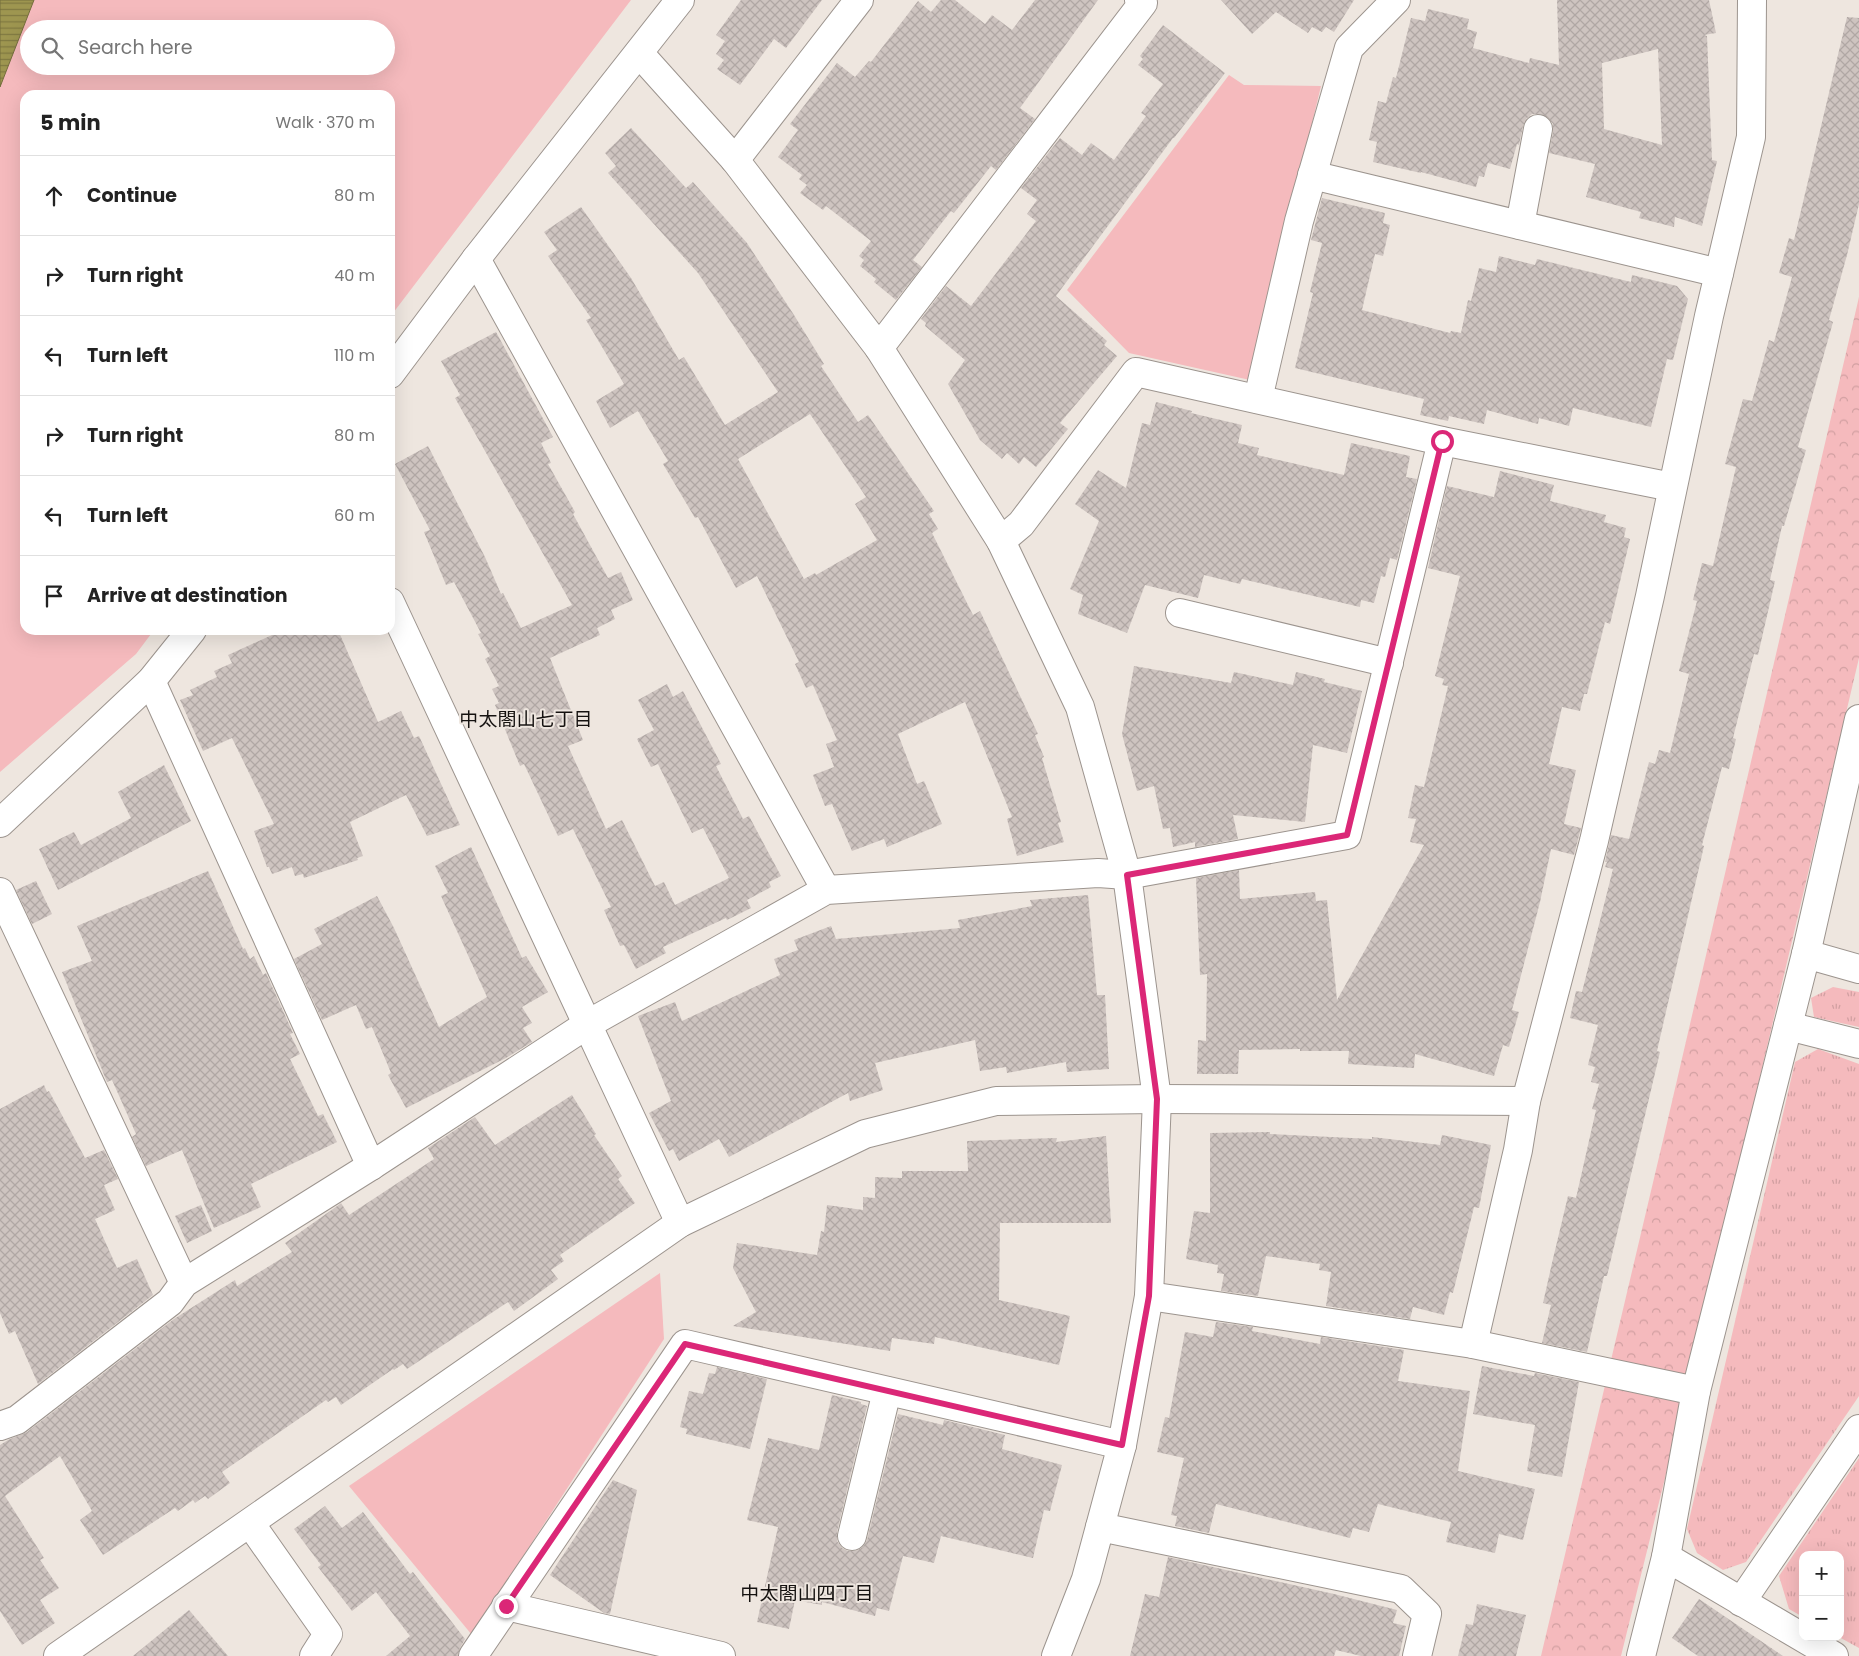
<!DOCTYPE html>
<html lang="en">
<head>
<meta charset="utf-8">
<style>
  :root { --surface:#fff; --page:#f2f2f2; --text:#222; --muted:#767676; --line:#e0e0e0 }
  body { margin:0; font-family:Poppins,"Noto Sans JP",sans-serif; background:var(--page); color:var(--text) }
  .controls { position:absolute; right:15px; bottom:15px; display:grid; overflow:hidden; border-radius:10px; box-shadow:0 5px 20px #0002 }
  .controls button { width:45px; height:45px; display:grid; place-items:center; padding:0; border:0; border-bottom:1px solid var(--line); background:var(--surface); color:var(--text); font:25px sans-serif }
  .stop { position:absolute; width:15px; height:15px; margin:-11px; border:4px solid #db2777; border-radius:50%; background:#fff }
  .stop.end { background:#db2777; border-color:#fff; box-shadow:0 1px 5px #0008 }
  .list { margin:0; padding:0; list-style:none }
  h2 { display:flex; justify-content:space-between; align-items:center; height:65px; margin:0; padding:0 20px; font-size:21px }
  h2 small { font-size:16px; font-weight:400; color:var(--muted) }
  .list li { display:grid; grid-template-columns:32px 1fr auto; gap:15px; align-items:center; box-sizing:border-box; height:80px; padding:0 20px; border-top:1px solid var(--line) }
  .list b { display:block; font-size:19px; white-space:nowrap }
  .list em { font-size:16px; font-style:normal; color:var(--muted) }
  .icon { flex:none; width:28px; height:28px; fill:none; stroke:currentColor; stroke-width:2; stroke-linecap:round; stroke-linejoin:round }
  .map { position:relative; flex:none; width:1859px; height:1656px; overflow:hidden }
  .search { position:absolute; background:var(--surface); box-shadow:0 5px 20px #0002; left:20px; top:20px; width:375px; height:55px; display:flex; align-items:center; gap:12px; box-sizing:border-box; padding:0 18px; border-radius:28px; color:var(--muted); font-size:19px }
  .panel { position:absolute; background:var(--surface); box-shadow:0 5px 20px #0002; left:20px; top:90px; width:375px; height:545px; border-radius:15px }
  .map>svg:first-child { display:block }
  .grass { fill:url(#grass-tufts) }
  .forest { fill:url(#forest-crowns) }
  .park { fill:#f5babd; fill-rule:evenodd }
  .water { fill:url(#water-rules); stroke:#756e3d }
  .building { fill:url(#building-cross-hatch); fill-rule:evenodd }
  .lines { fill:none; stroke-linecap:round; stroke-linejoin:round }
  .minor-casing { stroke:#9c948e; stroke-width:30 }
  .minor { stroke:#fff; stroke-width:28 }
  .route { stroke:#db2777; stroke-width:6 }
  .labels { text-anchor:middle; stroke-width:4; stroke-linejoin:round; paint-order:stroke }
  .neighbourhood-label { font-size:19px; fill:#151210; stroke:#eee6df }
</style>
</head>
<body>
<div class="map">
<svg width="1859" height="1656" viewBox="0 0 1859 1656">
  <defs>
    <pattern id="grass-tufts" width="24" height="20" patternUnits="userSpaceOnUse" patternTransform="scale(1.25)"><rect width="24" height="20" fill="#f5babd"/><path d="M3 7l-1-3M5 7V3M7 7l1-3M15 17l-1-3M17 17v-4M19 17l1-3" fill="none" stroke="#d19fa1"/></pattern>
    <pattern id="forest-crowns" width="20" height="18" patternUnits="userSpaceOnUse" patternTransform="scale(1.25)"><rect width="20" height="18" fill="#f5babd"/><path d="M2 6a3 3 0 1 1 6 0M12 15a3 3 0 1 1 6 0" fill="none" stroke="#d19fa1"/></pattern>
    <pattern id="water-rules" width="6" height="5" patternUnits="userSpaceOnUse" patternTransform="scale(1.25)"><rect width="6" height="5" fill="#9e9650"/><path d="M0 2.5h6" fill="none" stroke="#807941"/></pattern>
    <pattern id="building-cross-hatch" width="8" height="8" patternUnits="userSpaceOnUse" patternTransform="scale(1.25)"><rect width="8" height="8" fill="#cec4c0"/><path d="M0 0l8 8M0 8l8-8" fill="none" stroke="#b0a7a4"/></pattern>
  </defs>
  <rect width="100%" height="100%" fill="#eee6df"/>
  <g class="grass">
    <path d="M1833,987l26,5v35l-45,-10 -3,-19z"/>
    <path d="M1818,1049l41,15v332l-113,166 -23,8 -26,-17 -10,-24 108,-467z"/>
    <path d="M1859,1458v190l-20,-11h1v-82h-37v62l-14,-8 -10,-33z"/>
  </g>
  <path class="forest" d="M1859,297v361l-194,820 -44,178h-80l123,-520z"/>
  <g class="park">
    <path d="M0,0h631l-241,317v-222h-365v535h129l-18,24 -136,118zM29,29h357v37h-357z"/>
    <path d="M1229,75l15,10 77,1 -71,294 -121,-27 -62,-63z"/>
    <path d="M660,1273l4,66 -192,296 -123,-149z"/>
  </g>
  <path class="water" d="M0,0h34l-34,87z"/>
  <g class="building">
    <path d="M741,0h81l-36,48 -12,-9 -34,46 -23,-16 7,-9 -8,-6 9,-13 -9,-6z"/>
    <path d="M941,0h14l30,24 7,-9 20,15 23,-30h63l-78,108 15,11 -39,51 -5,-4 -37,47 -3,-2 -38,49 9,7 -26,33 -22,-18 2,-3 -16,-13 4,-6 -5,-4 12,-15 -45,-35 -3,4 -23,-17 7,-8 -8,-6 3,-4 -24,-18 20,-27 -8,-6 47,-61 18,14 14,-16 2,1 47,-61 13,11z"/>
    <path d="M1221,0h133l-20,32 -8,-5 -4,5 -10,-5 -4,6 -32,-21 -24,22z"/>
    <path d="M1557,0h152l7,33 -12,2 3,1 5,124 5,1 -15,65 -27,-9 -1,10 -35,-9 2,-6 -55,-15 9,-33 -46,-11 4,-21v-8l-5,-6 -8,-4h-8l-6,5 -3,7 -4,19 -2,-1 -7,25 -22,-6 -4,14 -5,-1 -3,11 -55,-15v1l-48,-11 4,-20 -8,-2 9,-39 8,2 7,-26 3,1 15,-60 14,3 3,-12 41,10 -2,10 10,3 -4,16 56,15 1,-5 29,7zM1658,49l4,96 -58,-16 -2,-66z"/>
    <path d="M1847,17l12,1v186l-12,51 -18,65 4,2 -35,125 8,3 -22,76h-2l-12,54 5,1 -17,74 -4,-1 -21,84 3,1 -7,30 -7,-2 -20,78 2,1 -47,205 3,1 -40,169 -13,55h-3l-17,76 -45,-9 9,-38 -8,-2 9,-40 16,-67 8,2 20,-88 -4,-1 7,-25 -8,-2 4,-15 -7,-2 10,-40 -28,-7 6,-27 6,1 31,-123 -8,-2 2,-5h-2l6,-27 18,4 20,-77 6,2 4,-14 11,3 19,-79 -10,-3 18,-70 -4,-1 9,-37 11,3 23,-99 -11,-3 18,-65 9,2 17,-61 5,2 18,-65 -13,-4 10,-35 5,2z"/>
    <path d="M1163,25l62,48 -51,65h-1l-117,158 51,45 -3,4 13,11 -57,67 8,6 -32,38 -12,-10 -5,7 -12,-11 -5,6 -22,-19 -32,-56 17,-24 -40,-34 1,-3 -5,-4 25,-33 25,20 65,-85 -9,-7 10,-14 -16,-12 39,-50 22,17 9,-12 23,17 32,-44 -5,-3 22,-29 -25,-19 5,-6 -3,-3z"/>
    <path d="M631,128l55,60 7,-6 54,61 47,72 30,49 -3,2 37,56 10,-7 66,96 -5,3 9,15 -6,4 41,82 7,-4 58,123 -3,1 9,22 -2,1 19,64 -3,1 6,19 -47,14 -10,-37 5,-2 -47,-115 -67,32 19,50 7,-3 18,43 -55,23 -3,-8 -32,12 -20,-47 -7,2 -12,-31 21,-8 -8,-23 11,-4 -24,-55 -7,3 -11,-24 4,-2 -42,-86 -21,12 -38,-71 -3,1 -32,-54 5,-3 -30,-50 -28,17 -14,-27 28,-17 -38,-64 5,-2 -43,-62 9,-6 -13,-18 37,-25 50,71 48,82 5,-3 41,68 53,-33 -80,-119 -90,-100 8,-7 -11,-13zM810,414l56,83 -11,7 22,36 -61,35 -1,-2 -11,6 -66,-120z"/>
    <path d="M1322,198l63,15 -2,10 7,2 -7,31 -8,-2 -13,56 88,23 1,-2 10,2 7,-33 3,1 8,-33 17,4 3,-16 36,9 2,-6 94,23 1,-7 45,11 11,13 -15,61 -6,-1 -16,68 -78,-19 -4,18 -30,-8 -1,6 -51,-14 -3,14 -35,-8 -1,5 -28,-6 4,-16 -129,-31 18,-75 -3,-1 12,-49 -11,-3z"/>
    <path d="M496,332l57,105 -12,6 10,20 -3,1 27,48 -2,2 35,64 13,-6 12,28 -22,10 4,9 -18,9 3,7 -50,23 33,82 -15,6 38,83 16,-9 33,66 9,-4 11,23 54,-27 -26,-50 -11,5 -34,-69 -7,3 -14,-28 17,-9 -16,-30 29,-16 6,13 10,-6 38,73 -5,2 27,53 6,-3 32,60 -12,6 2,5 -24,13 4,8 -24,12 -1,-2 -63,29 3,6 -30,16 -12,-24 -4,1 -16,-36 7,-3 -38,-78 -15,7 -34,-72 -4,2 -25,-61 4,-2 -7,-14 7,-3 -14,-27 5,-3 -12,-22 3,-1 -27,-51 -8,3 -22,-53 6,-2 -35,-66 33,-18 57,111 16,37 2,-1 18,35 51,-23 -117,-207 5,-3 -19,-34z"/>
    <path d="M1156,402l36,9 -1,2 51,12 -4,18 21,5 -2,7 87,20 7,-32 59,13 -4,21 11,2 -20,81 -7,-2 -5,19 -4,-1 -7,27 -13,-3 -1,7 -118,-28 -2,5 -36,-9 -6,23 -53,-13 -18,48 -49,-19 5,-19 -13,-6 29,-68 -24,-17 23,-34 28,18 16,-65 8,2z"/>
    <path d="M1500,471l54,14 -4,16 56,14 -2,7 22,6 -2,9 6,2 -20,85 -5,-2 -18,72h-3l-4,17 -18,-4 -13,57 27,6 -12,54 17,4 -7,27 -23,-6 -11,53 -28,108 7,2 -10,35 -6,-2 -9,31 -79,-22 -1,14 -66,-4 1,-13h-49v-2l-61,1 -1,24h-41l1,-34 8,1 1,-67 -7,1 -4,-97 43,-8 1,29 75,-7 1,9 11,-1 10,100 87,-155 -14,-3 6,-23 -8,-1 7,-33 9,2 24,-101 -6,-1 2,-6 -9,-3 25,-100 -32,-8 19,-82 47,11z"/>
    <path d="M283,630h55l40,92 23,-11 13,27 5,-2 41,89 -33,11 -21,-41 -56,27 13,34 -6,2 1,2 -54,18 -1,-4 -8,2 -3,-9 -20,7 -3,-7h-2l-13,-36 20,-7 -42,-86 -29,13 -23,-51 13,-5 -3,-5 27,-13 -3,-6 18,-8 -4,-8z"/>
    <path d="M1134,666l97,17 3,-11 59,13 3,-13 29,7 -1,3 38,9 -15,62 -34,-8 -8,77 -72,-7 5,24 -43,8v-5l-22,5 -3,-19 -7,1 -9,-43 -17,5 -15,-57z"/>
    <path d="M164,765l27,56 -133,69 -19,-41 35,-17 7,13 50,-27 -13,-26z"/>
    <path d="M471,847l51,111 4,-2 22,36 -26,15 10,16 -9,5 9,14 -26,16 -100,50 -18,-33 3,-2 -19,-46 -6,2 -10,-24 -34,15 -28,-61 28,-15 -8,-15 63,-33 17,32 45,99 48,-30 -46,-101 7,-3 -13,-27z"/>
    <path d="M208,871l35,78 2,-1 5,11 4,-3 9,19 3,-2 27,60 -3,1 10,20 -10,5 28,57 5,-2 14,28 -86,42 10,23 -47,21 -32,-78 -36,16 -14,-29 4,-3 -24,-54 -5,2 -45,-110 30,-11 -15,-35z"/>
    <path d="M36,881l16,33 -20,10 -16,-34z"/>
    <path d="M1088,895l9,100h8l4,74 -42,3 -1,-10 -59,11 -1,-6 -26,4 -5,-31 -100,23 8,27 -33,11 -2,-8 -119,64 -10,-18 -40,22 -6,-12 -4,2 -20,-38 22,-12 -33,-85 37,-14 7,19 98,-46 -6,-16 24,-9 -4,-10 37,-14 5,13 124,-11 -2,-8 74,-14 -2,-6z"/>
    <path d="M44,1085l3,7 2,-1 36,67 19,-8 14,29 -14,6 11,25 -20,9 22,49 20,-9 16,36 -115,89 -23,-53 -6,3 -9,-21v-204z"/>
    <path d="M572,1095l24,39 -2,1 28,41 -4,3 17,24 -75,52 4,6 -13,9 7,9 -44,32 -6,-9 -101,67 -4,-5 -9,6 -1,-1 -52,36 -5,-8 -8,5 -2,-2 -104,72 8,11 -22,16 -3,-3 -10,7 -2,-3 -15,11 -3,-3 -72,47 -23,-35 12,-9 -32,-55 -55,40 39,62 -4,2 19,28 -19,12 15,23 -33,22 -22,-34v-166l8,-5 19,-8 147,-113 61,-39 2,6 55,-34 -7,-9 55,-39 1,-1 8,12 85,-56 -6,-11 47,-31 20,28z"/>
    <path d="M1270,1132v2l102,5v-2l68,8 2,-10 49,10 -12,63 -5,-1 -21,86 -3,-1 -6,23 -31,-8 -3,12 -84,-13 5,-34 -12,-2 1,-6 -54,-8 -8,40 -37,-5 3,-17 -7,-1 1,-8 -32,-6 8,-48 16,2v-80z"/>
    <path d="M1106,1136l5,87h-111l-1,77 71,16 -11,49 -124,-28 -1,7 -42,-6 -2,13 -157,-25 23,-14 -23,-44 4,-25 80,12 4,-24 3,1 3,-27 36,5v-13l12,1v-21l27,1v-7h66l-1,-30 90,-3 -1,4z"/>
    <path d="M201,1205l11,26 -25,12 -12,-27z"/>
    <path d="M1216,1322l37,5 -1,4 68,13 1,-7 83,13 -6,31 72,10 -12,80 77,18 -12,51 -24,-6 -4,19 -49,-11 5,-20 -73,-18 -9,28 -16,-4 -3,10 -134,-34 -7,29 -34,-7 2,-10 -6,-1 13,-57 -27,-6 8,-35 4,1 16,-86 28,5z"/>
    <path d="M1482,1366l52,10 1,-3 44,9 -17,95 -35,-6 8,-46 -62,-11z"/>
    <path d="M717,1367l50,12 -17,70 -64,-15 1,-5 -7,-2 9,-36 14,3 6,-21 6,1z"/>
    <path d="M832,1395l29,7v2l6,2 -30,126v9l5,7 6,3h8l7,-4 4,-7 31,-126 45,11 1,-5 61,15 -3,14 60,16 -12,46 -6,-1 -11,48 -92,-22 -7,27 -31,-7 -14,55 -12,-3 -2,8 -53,-14v3l-27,-5 -6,29 -32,-7 21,-95 -31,-7 21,-82 51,12z"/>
    <path d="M613,1480l24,10 -27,124 -6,-1 -54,-38z"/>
    <path d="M325,1506l17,22 21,-16 47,62 3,-2 52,67 -5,9 -2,8h-72l24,-20 -34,-44 -24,19 -34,-44 3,-2 -27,-36z"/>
    <path d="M1168,1557l166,37 63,16 -4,13 13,3 -7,30h-38l-25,-6 -2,6h-204l15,-62 14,3z"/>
    <path d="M1699,1599l84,57h-85l-26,-18z"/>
    <path d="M1477,1604l49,11 -10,41h-58l8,-32 7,1z"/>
    <path d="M189,1610l39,46h-95z"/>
  </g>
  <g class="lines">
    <defs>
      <g id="minor">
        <path d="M639,53l96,107 144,188 122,193 79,166 47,168 30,224 -8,197 -27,149 -36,134 -30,77"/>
        <path d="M735,160l124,-160"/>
        <path d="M1312,175l407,98"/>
        <path d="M1520,225l18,-96"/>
        <path d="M476,259l350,631"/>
        <path d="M879,348l264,-345 -4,-3"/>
        <path d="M390,374l86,-115 204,-259"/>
        <path d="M1258,399l41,-178 50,-173 47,-48"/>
        <path d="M1001,541l20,-17 115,-152 306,69 230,46"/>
        <path d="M390,602l290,621"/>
        <path d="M1180,613l209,50"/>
        <path d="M151,681l220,485"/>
        <path d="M0,823l151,-142 41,-51"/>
        <path d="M0,892l184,391"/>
        <path d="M1806,954l53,15"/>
        <path d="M1788,1026l71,18"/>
        <path d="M1149,1296l324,48 223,47"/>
        <path d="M1473,1344l45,-194 8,-49 68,-260 56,-245 59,-280 42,-179 1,-137"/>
        <path d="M0,1426l17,-6 153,-118 14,-19 187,-117 217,-142 238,-134 272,-17 29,2 220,-40 95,-394"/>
        <path d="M250,1523l78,111 -14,22"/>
        <path d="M1100,1527l301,62 26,25 -10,42"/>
        <path d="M852,1536l35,-145"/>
        <path d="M1666,1557l30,-166 110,-437 53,-235"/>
        <path d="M1741,1602l118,-173"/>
        <path d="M506,1606l215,50"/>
        <path d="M58,1656l622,-433 185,-89 131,-33 161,-2 369,2"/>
        <path d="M473,1656l212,-312 437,101"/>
        <path d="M1641,1656l25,-99 168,99"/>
      </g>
    </defs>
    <use href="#minor" class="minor-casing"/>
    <use href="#minor" class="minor"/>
  </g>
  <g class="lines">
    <path class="route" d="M506,1606l179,-262 437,101 27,-149 8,-197 -30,-224 220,-40 95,-394"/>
  </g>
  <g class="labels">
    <g class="neighbourhood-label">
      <text x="526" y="726">中太閤山七丁目</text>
      <text x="807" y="1600">中太閤山四丁目</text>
    </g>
  </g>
</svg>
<div class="controls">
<button>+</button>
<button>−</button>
</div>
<div class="stop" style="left:1442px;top:441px"></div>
<div class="stop end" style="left:506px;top:1606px"></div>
<div class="search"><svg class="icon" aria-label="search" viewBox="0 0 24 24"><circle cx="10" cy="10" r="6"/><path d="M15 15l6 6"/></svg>Search here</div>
<section class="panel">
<h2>5 min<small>Walk · 370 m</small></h2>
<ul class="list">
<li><svg class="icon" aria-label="ahead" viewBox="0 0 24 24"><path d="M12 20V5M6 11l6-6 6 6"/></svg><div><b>Continue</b></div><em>80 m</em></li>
<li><svg class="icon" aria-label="right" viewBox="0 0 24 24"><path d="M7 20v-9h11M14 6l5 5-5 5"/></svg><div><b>Turn right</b></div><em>40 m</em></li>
<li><svg class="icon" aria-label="left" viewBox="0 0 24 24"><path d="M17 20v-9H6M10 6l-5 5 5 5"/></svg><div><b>Turn left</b></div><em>110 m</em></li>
<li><svg class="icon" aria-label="right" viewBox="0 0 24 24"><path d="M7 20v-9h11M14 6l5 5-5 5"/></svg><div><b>Turn right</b></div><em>80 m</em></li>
<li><svg class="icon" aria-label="left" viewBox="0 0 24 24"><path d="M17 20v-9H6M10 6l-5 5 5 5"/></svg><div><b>Turn left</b></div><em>60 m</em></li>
<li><svg class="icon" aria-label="arrive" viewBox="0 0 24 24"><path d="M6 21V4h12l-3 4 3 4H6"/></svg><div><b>Arrive at destination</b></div></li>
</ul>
</section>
</div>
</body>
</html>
